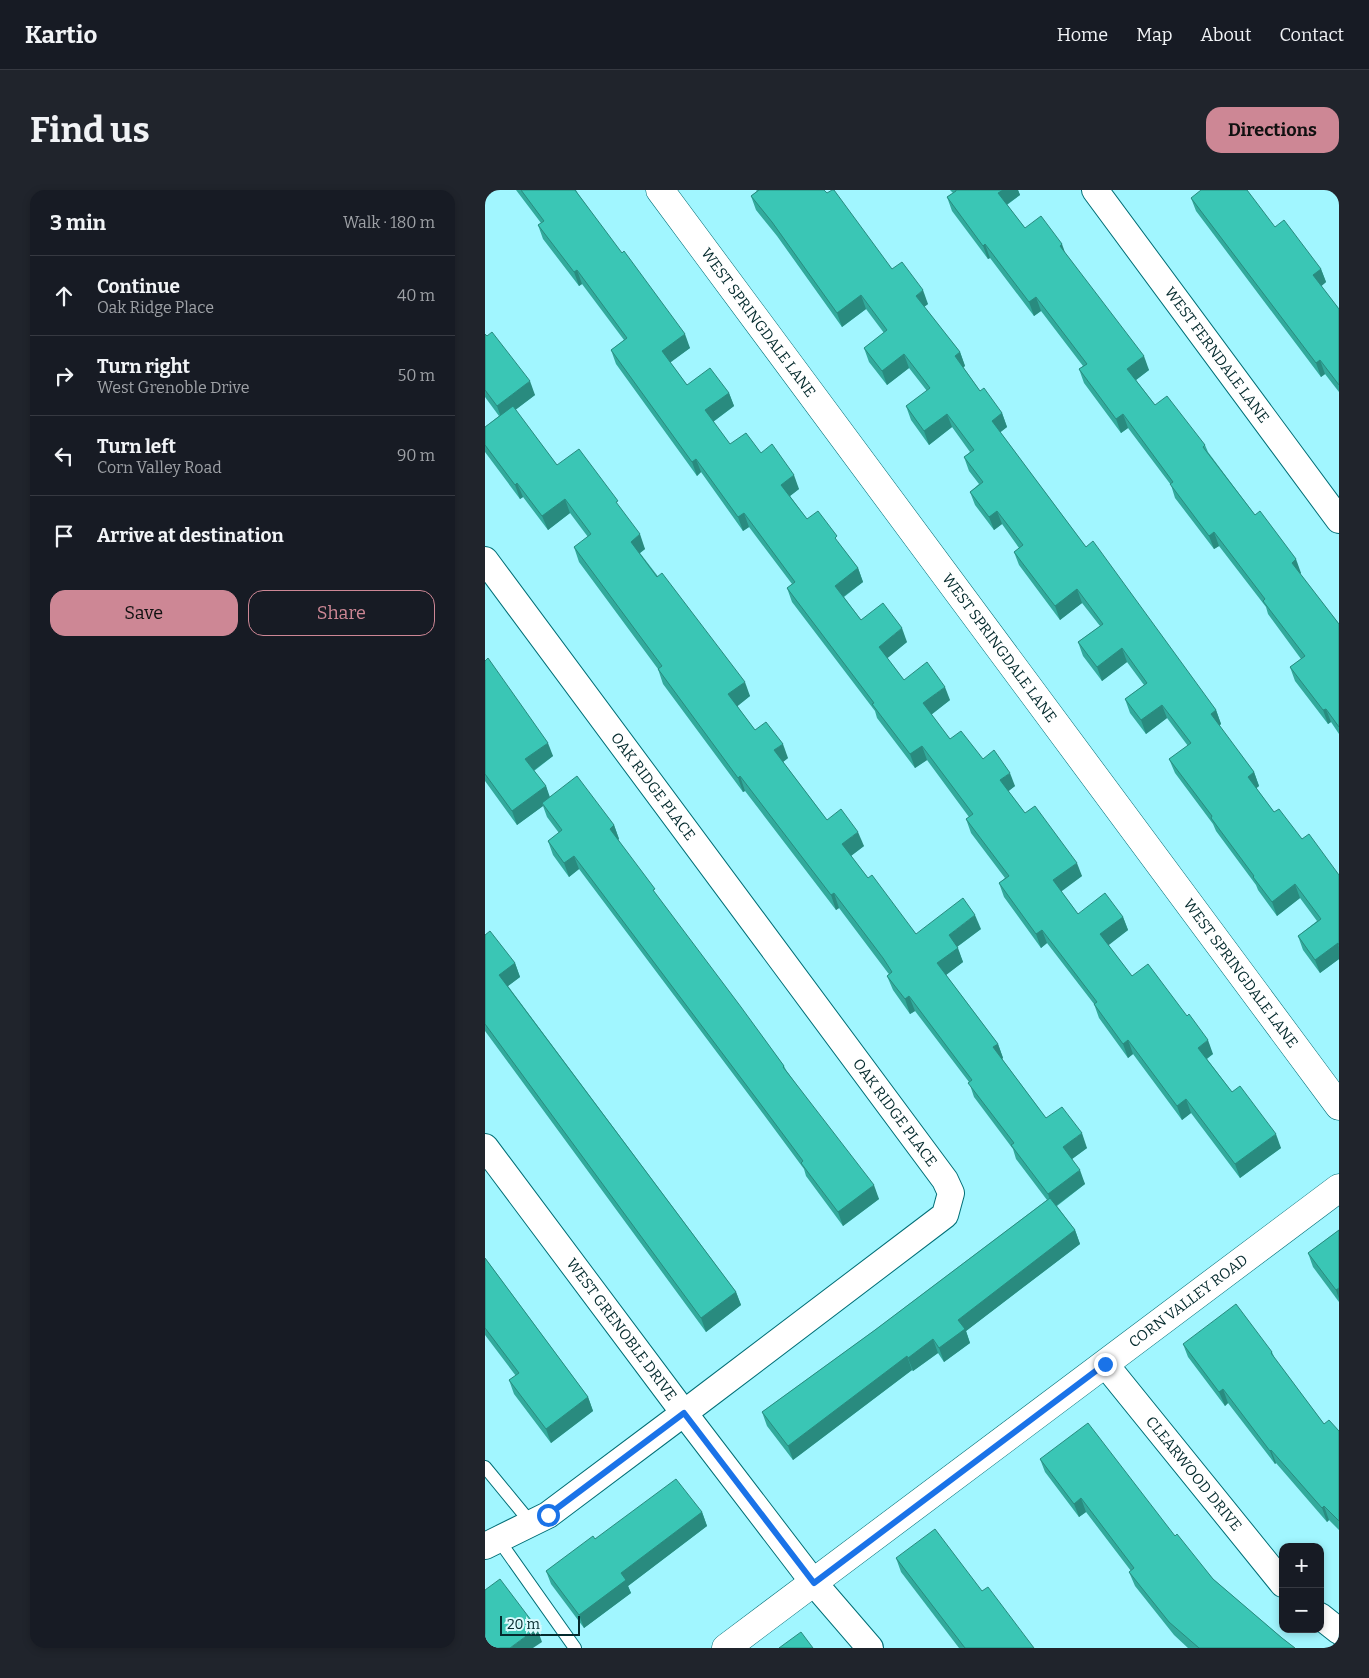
<!DOCTYPE html>
<html lang="en">
<head>
<meta charset="utf-8">
<style>
  :root { --surface:#171b24; --page:#20242c; --text:#f1f3f6; --muted:#9ea1a6; --line:#363941; --accent:#cd8795 }
  body { margin:0; font-family:Bitter,serif; background:var(--page); color:var(--text) }
  .controls { position:absolute; right:15px; bottom:15px; display:grid; overflow:hidden; border-radius:10px; box-shadow:0 2px 8px #0003 }
  .controls button { width:45px; height:45px; display:grid; place-items:center; padding:0; border:0; border-bottom:1px solid var(--line); background:var(--surface); color:var(--text); font:25px sans-serif }
  .scale { position:absolute; left:15px; bottom:12px; width:80px; box-sizing:border-box; padding-left:5px; border:2px solid #042a2d; border-top:0; font-size:14px; line-height:18px; white-space:nowrap; color:#042a2d; -webkit-text-stroke:4px #dafafd; paint-order:stroke }
  .stop { position:absolute; width:15px; height:15px; margin:-11px; border:4px solid #1a73e8; border-radius:50%; background:#fff }
  .stop.end { background:#1a73e8; border-color:#fff; box-shadow:0 1px 5px #0008 }
  .list { margin:0; padding:0; list-style:none }
  h2 { display:flex; justify-content:space-between; align-items:center; height:65px; margin:0; padding:0 20px; font-size:21px }
  h2 small { font-size:16px; font-weight:400; color:var(--muted) }
  .list li { display:grid; grid-template-columns:32px 1fr auto; gap:15px; align-items:center; box-sizing:border-box; height:80px; padding:0 20px; border-top:1px solid var(--line) }
  .list b { display:block; font-size:19px; white-space:nowrap }
  .list p { margin:0; font-size:16px; white-space:nowrap; color:var(--muted) }
  .list em { font-size:16px; font-style:normal; color:var(--muted) }
  .actions { display:flex; gap:10px; padding:15px 20px }
  .actions a { flex:1; padding:11px 0; border:1px solid var(--accent); border-radius:15px; text-align:center; font-size:18px; color:var(--accent) }
  .actions .main { background:var(--accent); color:#111 }
  .icon { flex:none; width:28px; height:28px; fill:none; stroke:currentColor; stroke-width:2; stroke-linecap:round; stroke-linejoin:round }
  .map { position:relative; flex:none; width:854px; height:1458px; overflow:hidden; border-radius:15px }
  header { display:flex; align-items:center; gap:30px; box-sizing:border-box; height:70px; padding:0 25px; background:var(--surface); border-bottom:1px solid var(--line) }
  header strong { font-size:24px }
  nav { display:flex; gap:28px; margin-inline-start:auto; font-size:18px }
  .intro { display:flex; align-items:center; justify-content:space-between; box-sizing:border-box; height:120px; padding:0 30px }
  h1 { margin:0; font-size:35px }
  .button { padding:12px 22px; border-radius:15px; background:var(--accent); color:#111; font-size:18px; font-weight:700 }
  main { display:flex; gap:30px; padding:0 30px }
  aside { flex:1; background:var(--surface); border-radius:15px; box-shadow:0 2px 8px #0003 }
  .map>svg:first-child { display:block }
  .lines { fill:none; stroke-linecap:round; stroke-linejoin:round }
  .lane-casing { stroke:#006e76; stroke-width:14 }
  .street-casing { stroke:#006e76; stroke-width:28 }
  .secondary-casing { stroke:#006e76; stroke-width:29 }
  .lane { stroke:#fff; stroke-width:12 }
  .street { stroke:#fff; stroke-width:26 }
  .secondary { stroke:#fff; stroke-width:28 }
  .wall { fill:#32aa9c }
  .shaded-wall { fill:#298b7f }
  .building { fill:#3ac6b5; stroke:#298b7f }
  .route { stroke:#1a73e8; stroke-width:6 }
  .labels { text-anchor:middle; stroke-width:4; stroke-linejoin:round; paint-order:stroke }
  .street-label { font-size:15px; fill:#042a2d; stroke:#dafafd }
</style>
</head>
<body>
<header>
<strong>Kartio</strong>
<nav><a>Home</a><a>Map</a><a>About</a><a>Contact</a></nav>
</header>
<div class="intro"><h1>Find us</h1><a class="button">Directions</a></div>
<main>
<aside>
<h2>3 min<small>Walk · 180 m</small></h2>
<ul class="list">
<li><svg class="icon" aria-label="ahead" viewBox="0 0 24 24"><path d="M12 20V5M6 11l6-6 6 6"/></svg><div><b>Continue</b><p>Oak Ridge Place</p></div><em>40 m</em></li>
<li><svg class="icon" aria-label="right" viewBox="0 0 24 24"><path d="M7 20v-9h11M14 6l5 5-5 5"/></svg><div><b>Turn right</b><p>West Grenoble Drive</p></div><em>50 m</em></li>
<li><svg class="icon" aria-label="left" viewBox="0 0 24 24"><path d="M17 20v-9H6M10 6l-5 5 5 5"/></svg><div><b>Turn left</b><p>Corn Valley Road</p></div><em>90 m</em></li>
<li><svg class="icon" aria-label="arrive" viewBox="0 0 24 24"><path d="M6 21V4h12l-3 4 3 4H6"/></svg><div><b>Arrive at destination</b></div></li>
</ul>
<div class="actions"><a class="main">Save</a><a>Share</a></div>
</aside>
<div class="map">
<svg width="854" height="1458" viewBox="0 0 854 1458">
  <rect width="100%" height="100%" fill="#a1f6ff"/>
  <g class="lines">
    <defs>
      <g id="lane">
        <path d="M0,1277l46,56"/>
        <path d="M13,1349l77,109"/>
      </g>
      <g id="street">
        <path id="s1" d="M610,0l244,330"/>
        <path id="s2" d="M0,370l460,620 6,13 -6,22 -261,198 -136,102 -63,31"/>
        <path id="s3" d="M0,957l199,266 130,170 56,65"/>
        <path id="s4" d="M620,1174l178,220"/>
        <path d="M835,1426l19,15"/>
      </g>
      <g id="secondary">
        <path id="s5" d="M175,0l679,916"/>
        <path id="s6" d="M241,1458l613,-460"/>
      </g>
    </defs>
    <use href="#lane" class="lane-casing"/>
    <use href="#street" class="street-casing"/>
    <use href="#secondary" class="secondary-casing"/>
    <use href="#lane" class="lane"/>
    <use href="#street" class="street"/>
    <use href="#secondary" class="secondary"/>
  </g>
  <g class="wall">
    <path d="M31,0h60l2,4 112,154 -20,14 17,23 42,8 5,13 -21,16 17,22 31,9 38,36 -9,7 17,23 33,26 18,23 5,14 -19,15 17,23 46,22 -20,16 17,22 46,20 -19,15 19,24 33,20 32,27 -7,5 17,22 57,63 -21,15 17,23 45,3 5,13 -20,15 24,31 81,78 -6,5 25,33 49,56 -41,30 -49,-65 -9,7 -49,-66 -5,4 -29,-40 -5,-14 -47,-61 -6,5 -37,-51 -5,-14 6,-5 -34,-45 -5,-14 3,-2 -42,-57 -12,8 -38,-50 -2,-7 -83,-109 -5,-14 5,-4 -43,-57 -6,4 -42,-59 -4,4 -81,-112 -5,-14 13,-10 -42,-56 -3,2 -36,-47 -5,-14 3,-2z"/>
    <path d="M271,0h68l68,79 36,35 -4,3 36,45 5,14 -2,1 17,24 22,22 5,14 -7,5 86,115 130,163 5,14 -2,2 35,46 5,14 -3,2 18,24 65,63v84l-19,14 -17,-23 -5,-14 19,-15 -17,-23 -23,18 -19,-26 -2,-5 -40,-54 -3,-7 -38,-51 -6,-14 19,-13 -21,-28 -21,16 -16,-21 -5,-14 19,-14 -17,-23 -25,19 -19,-25 -5,-14 22,-16 -18,-23 -22,17 -41,-55 -5,-13 5,-4 -17,-24 -8,6 -19,-25 -5,-13 9,-8 -10,-13 -5,-14 6,-5 -18,-25 -23,18 -18,-25 -5,-14 21,-15 -18,-23 -22,17 -18,-23 -5,-14 20,-15 -18,-24 -24,18 -65,-91 -21,-26 -5,-14 6,-5z"/>
    <path d="M465,0h68l2,5 -13,10 18,23 41,26 83,116 -13,10 19,25 50,40 3,7 47,63 46,58 -1,1 39,50v110l-8,-12 -3,2 -33,-43 -5,-14 11,-8 -33,-45 -2,-7 -47,-61 -5,3 -39,-51 -4,-13 -43,-57 -7,5 -37,-50 -5,-14 4,-3 -42,-55 -7,5 -44,-58 -2,1 -36,-48 -5,-14 6,-4z"/>
    <path d="M706,8l84,29 46,42 5,13 -5,4 18,23v83l-14,-18 -4,3 -125,-166z"/>
    <path d="M0,144l50,61 -20,15 42,55 63,43 25,41 -5,4 110,143 -13,10 18,24 33,28 -5,4 44,58 37,26 -13,10 17,22 48,56 65,-5 -24,18 6,15 -17,13 52,69 5,14 -1,1 44,59 41,30 -15,11 13,25 -28,22 18,24 5,14 -114,87 4,12 -26,19 -6,-9 -25,18 -1,-1 -119,90 -26,-34 -5,-14 113,-82 172,-130 -31,-41 -3,-10 -39,-52 -5,-15 -54,-71 -5,3 -17,-24 -6,-14 2,-2 -1,-1 -49,-65 -3,2 -91,-119 -2,1 -80,-108 -5,-15 -79,-107 -5,-15 14,-10 -18,-24 -22,17 -25,-33 -3,2 -35,-47v-25l14,-11 -14,-19z"/>
    <path d="M0,471l68,95 -19,15 12,15 3,11 65,28 5,14 -1,1 39,56 127,170 2,4 93,129 -36,27 -37,-50 -2,-7 -40,-54 -185,-246 -10,8 -16,-22 -5,-14 11,-8 -12,-16 -4,-11 -26,19 -32,-44z"/>
    <path d="M0,745l30,28 5,14 -12,9 228,306 5,13 -35,27 -221,-301z"/>
    <path d="M854,1040v72l-26,-35 -5,-14z"/>
    <path d="M0,1068l103,139 5,14 -42,32 -37,-49 -5,-14 7,-4 -31,-41z"/>
    <path d="M698,1154l89,8 3,7 49,65 15,7v99l-10,-10 -2,2 -51,-59 -1,1 -47,-61 -3,3 -37,-49z"/>
    <path d="M555,1269l135,77 38,43 69,59 13,10h-107l-14,-13 -39,-49 -6,-14 2,-1 -45,-59 -7,5 -34,-45z"/>
    <path d="M217,1322l5,14 -79,60 3,7 -47,35 -33,-44 -5,-13 49,-32z"/>
    <path d="M411,1368l86,33 52,57h-75l-58,-76z"/>
  </g>
  <g class="shaded-wall">
    <path d="M518,0h15l2,5 -17,12 -5,-14z"/>
    <path d="M500,54l5,14 -2,1 -5,-13z"/>
    <path d="M577,54l5,14 -7,-12z"/>
    <path d="M836,79l5,13 -8,7 -5,-14z"/>
    <path d="M92,80l5,14 -3,2 -5,-14z"/>
    <path d="M438,100l5,14 -7,5 -5,-13z"/>
    <path d="M376,105l5,14 -24,18 -5,-14z"/>
    <path d="M551,107l5,14 -7,5 -5,-14z"/>
    <path d="M200,144l5,14 -23,17 -5,-14z"/>
    <path d="M475,162l5,14 -5,4 -5,-14z"/>
    <path d="M419,164l5,14 -22,17 -5,-14z"/>
    <path d="M659,166l5,14 -17,13 -5,-14z"/>
    <path d="M835,170l5,14 -4,3 -5,-14z"/>
    <path d="M45,191l5,14 -33,25 -5,-14z"/>
    <path d="M244,203l5,13 -24,18 -5,-14z"/>
    <path d="M517,223l5,14 -10,8 -5,-14z"/>
    <path d="M462,224l5,13 -23,18 -5,-14z"/>
    <path d="M638,224l5,14 -7,5 -5,-14z"/>
    <path d="M211,269l5,13 -4,4 -5,-14z"/>
    <path d="M309,285l5,14 -13,10 -5,-14z"/>
    <path d="M32,293l6,14 -3,2 -5,-14z"/>
    <path d="M80,309l5,14 -22,17 -6,-14z"/>
    <path d="M512,321l5,13 -8,6 -5,-13z"/>
    <path d="M259,323l5,14 -6,4 -5,-14z"/>
    <path d="M729,342l5,14 -5,3 -5,-13z"/>
    <path d="M155,344l5,15 -9,7 -5,-14z"/>
    <path d="M811,369l5,14 -4,3 -5,-13z"/>
    <path d="M373,378l5,14 -23,17 -5,-13z"/>
    <path d="M592,399l5,14 -22,17 -5,-14z"/>
    <path d="M417,438l5,14 -23,19 -5,-14z"/>
    <path d="M637,458l5,14 -25,19 -5,-14z"/>
    <path d="M260,492l5,14 -16,13 -6,-15z"/>
    <path d="M460,497l5,13 -22,17 -5,-14z"/>
    <path d="M677,515l5,13 -21,16 -5,-14z"/>
    <path d="M841,519l5,13 -3,2 -5,-14z"/>
    <path d="M731,520l5,14 -5,4 -5,-14z"/>
    <path d="M63,553l5,13 -23,17 -5,-14z"/>
    <path d="M298,554l5,14 -9,7 -5,-15z"/>
    <path d="M437,556l5,14 -12,8 -5,-14z"/>
    <path d="M769,582l5,14 -6,5 -5,-14z"/>
    <path d="M525,583l5,13 -10,8 -5,-14z"/>
    <path d="M255,586l5,15 -2,1 -5,-14z"/>
    <path d="M61,596l5,14 -9,3 1,3 -26,19 -5,-14z"/>
    <path d="M129,635l5,14 -4,3 -5,-13z"/>
    <path d="M373,642l6,14 -16,12 -6,-14z"/>
    <path d="M89,666l5,13 -10,8 -5,-14z"/>
    <path d="M592,673l5,13 -24,18 -5,-14z"/>
    <path d="M810,694l5,14 -23,18 -5,-14z"/>
    <path d="M349,703l5,15 -3,2 -5,-15z"/>
    <path d="M490,725l6,14 -27,20 -5,-14z"/>
    <path d="M638,727l5,13 -23,18 -5,-14z"/>
    <path d="M557,740l5,13 -6,5 -5,-14z"/>
    <path d="M853,753l1,4v12l-19,14 -5,-13z"/>
    <path d="M473,758l5,14 -21,16 -5,-15z"/>
    <path d="M30,773l5,14 -16,12 -5,-14z"/>
    <path d="M424,806l6,15 -5,3 -5,-15z"/>
    <path d="M643,850l5,14 -5,4 -5,-14z"/>
    <path d="M723,850l5,14 -10,7 -5,-13z"/>
    <path d="M513,854l5,14 -5,4 -5,-15z"/>
    <path d="M701,909l5,14 -9,7 -5,-14z"/>
    <path d="M597,943l5,15 -19,14 -5,-15z"/>
    <path d="M791,944l5,14 -41,30 -5,-14z"/>
    <path d="M595,980l5,14 -32,24 -5,-14z"/>
    <path d="M389,995l5,14 -36,27 -5,-14z"/>
    <path d="M590,1040l5,14 -114,87 4,12 -26,19 -5,-14 19,-28z"/>
    <path d="M854,1098v11l-3,-9z"/>
    <path d="M251,1102l5,13 -35,27 -5,-14z"/>
    <path d="M448,1149l5,14 -25,18 -5,-13z"/>
    <path d="M422,1166l5,14 -119,90 -5,-14z"/>
    <path d="M738,1199l5,14 -3,3 -6,-14z"/>
    <path d="M103,1207l5,14 -42,32 -5,-14z"/>
    <path d="M786,1260l5,13 -1,1 -5,-13z"/>
    <path d="M596,1308l5,14 -7,5 -5,-13z"/>
    <path d="M839,1316l5,14 -2,2 -5,-14z"/>
    <path d="M217,1322l5,14 -79,60 3,7 -47,35 -5,-13 42,-42z"/>
    <path d="M52,1438l5,14 -9,6h-23z"/>
  </g>
  <g class="building">
    <path d="M36,0h54l47,63 2,-2 61,83 -23,17 25,34 23,-17 19,25 -24,17 25,34 16,-11 15,20 11,-9 22,31 -13,10 26,34 11,-8 19,25 -2,2 23,30 -23,18 26,34 22,-17 19,25 -23,19 25,33 23,-18 18,25 -22,16 27,36 11,-8 22,28 11,-9 16,23 -10,7 25,33 10,-7 42,57 -24,17 25,34 27,-21 18,24 -23,17 32,42 16,-12 39,52 2,-2 19,26 -10,8 34,44 8,-6 36,48 -41,30 -49,-65 -9,7 -49,-66 -5,4 -29,-40 3,-2 -55,-72 -6,4 -37,-51 10,-7 -43,-57 7,-5 -51,-68 -12,8 -38,-50 2,-1 -87,-115 8,-6 -51,-69 -6,4 -42,-58 -4,3 -81,-112 16,-12 -50,-68 -3,2 -36,-47 6,-4z"/>
    <path d="M274,0h65l3,3 5,-3h2l58,79 10,-7 21,28 -7,6 44,56 -5,4 25,35 4,-3 18,25 -10,8 94,126 7,-6 123,169 -5,4 43,58 -6,5 26,35 5,-3 23,30 7,-5 30,41v70l-1,-2 -23,17 -17,-24 23,-17 -26,-35 -23,18 -19,-25 1,-1 -43,-58 1,-2 -43,-57 22,-16 -29,-38 -21,15 -16,-21 22,-16 -25,-35 -25,19 -19,-25 25,-18 -26,-35 -22,17 -41,-54 9,-7 -26,-34 -8,6 -19,-25 13,-10 -19,-25 10,-7 -27,-36 -23,17 -18,-25 24,-18 -26,-34 -22,17 -18,-23 23,-18 -26,-35 -24,18 -65,-91 -21,-26z"/>
    <path d="M471,0h47l-5,3 27,35 16,-12 21,28 -2,2 84,110 -17,13 28,36 12,-9 38,49 -2,2 52,68 5,-4 36,48 -4,4 47,61v103l-13,-18 -3,1 -33,-43 15,-11 -42,-55 2,-2 -51,-67 -5,4 -39,-52 3,-2 -50,-68 -7,5 -37,-50 8,-5 -51,-67 -7,5 -44,-58 -2,2 -36,-49 9,-6z"/>
    <path d="M716,0h46l28,37 9,-7 37,49 -8,6 26,34v76l-19,-25 -4,3 -125,-165z"/>
    <path d="M7,142l38,49 -33,25 -12,-16v-56l2,2z"/>
    <path d="M28,216l44,59 22,-16 39,52 -2,1 24,32 -9,8 26,35 5,-4 83,109 -17,12 27,36 11,-8 17,22 -9,6 53,70 14,-11 17,23 -16,12 26,34 4,-3 44,59 47,-36 12,17 -26,20 9,13 -21,15 61,81 -5,3 53,71 16,-11 20,26 -19,14 17,23 -32,24 -37,-49 3,-2 -46,-60 4,-3 -63,-84 -4,3 -18,-23 5,-4 -9,-14 -49,-65 -3,2 -91,-119 -2,2 -80,-109 4,-3 -88,-119 17,-13 -26,-35 -23,17 -25,-33 -2,2 -30,-40v-18z"/>
    <path d="M3,468l60,85 -23,16 21,27 -34,25 -27,-37v-113z"/>
    <path d="M92,586l37,49 -4,4 45,60 -2,1 88,117 43,59 -1,1 91,118 -36,27 -37,-49 2,-2 -44,-59 -185,-246 -10,7 -16,-22 14,-11 -20,-27z"/>
    <path d="M5,741l25,32 -16,12 237,317 -35,26 -216,-294v-89z"/>
    <path d="M565,1008l25,32 -117,90 7,9 -26,19 -6,-9 -25,19 -1,-2 -119,90 -26,-34 113,-82z"/>
    <path d="M854,1040v58l-3,2 -28,-37z"/>
    <path d="M0,1068l103,139 -42,32 -37,-49 10,-7 -34,-45z"/>
    <path d="M751,1114l36,48 -1,1 53,71 5,-4 10,11v90l-15,-15 -2,2 -51,-58 -1,1 -47,-62 -4,3 -36,-48z"/>
    <path d="M603,1233l87,113 2,-2 36,45 69,59 13,10h-96l-30,-26 -40,-50 5,-4 -53,-70 -7,6 -34,-45z"/>
    <path d="M191,1289l26,33 -81,61 5,7 -47,35 -33,-44 47,-35 2,3z"/>
    <path d="M450,1339l47,62 6,-4 46,61h-69l-69,-90z"/>
    <path d="M15,1389l37,49 -27,20h-25v-58z"/>
    <path d="M316,1442l12,16h-34z"/>
  </g>
  <g class="lines">
    <path class="route" d="M63,1325l136,-102 130,170 291,-219"/>
  </g>
  <g class="labels">
    <g class="street-label">
      <text dy="5" stroke="none"><textPath href="#s5" startOffset="165">WEST SPRINGDALE LANE</textPath></text>
      <text dy="5" stroke="none"><textPath href="#s1" startOffset="205">WEST FERNDALE LANE</textPath></text>
      <text dy="5" stroke="none"><textPath href="#s5" startOffset="570">WEST SPRINGDALE LANE</textPath></text>
      <text dy="5" stroke="none"><textPath href="#s2" startOffset="282">OAK RIDGE PLACE</textPath></text>
      <text dy="5" stroke="none"><textPath href="#s5" startOffset="975">WEST SPRINGDALE LANE</textPath></text>
      <text dy="5" stroke="none"><textPath href="#s2" startOffset="688">OAK RIDGE PLACE</textPath></text>
      <text dy="5" stroke="none"><textPath href="#s6" startOffset="578">CORN VALLEY ROAD</textPath></text>
      <text dy="5" stroke="none"><textPath href="#s3" startOffset="228">WEST GRENOBLE DRIVE</textPath></text>
      <text dy="5" stroke="none"><textPath href="#s4" startOffset="141">CLEARWOOD DRIVE</textPath></text>
    </g>
  </g>
</svg>
<div class="controls">
<button>+</button>
<button>−</button>
</div>
<div class="scale">20 m</div>
<div class="stop" style="left:63px;top:1325px"></div>
<div class="stop end" style="left:620px;top:1174px"></div>
</div>
</main>
</body>
</html>
